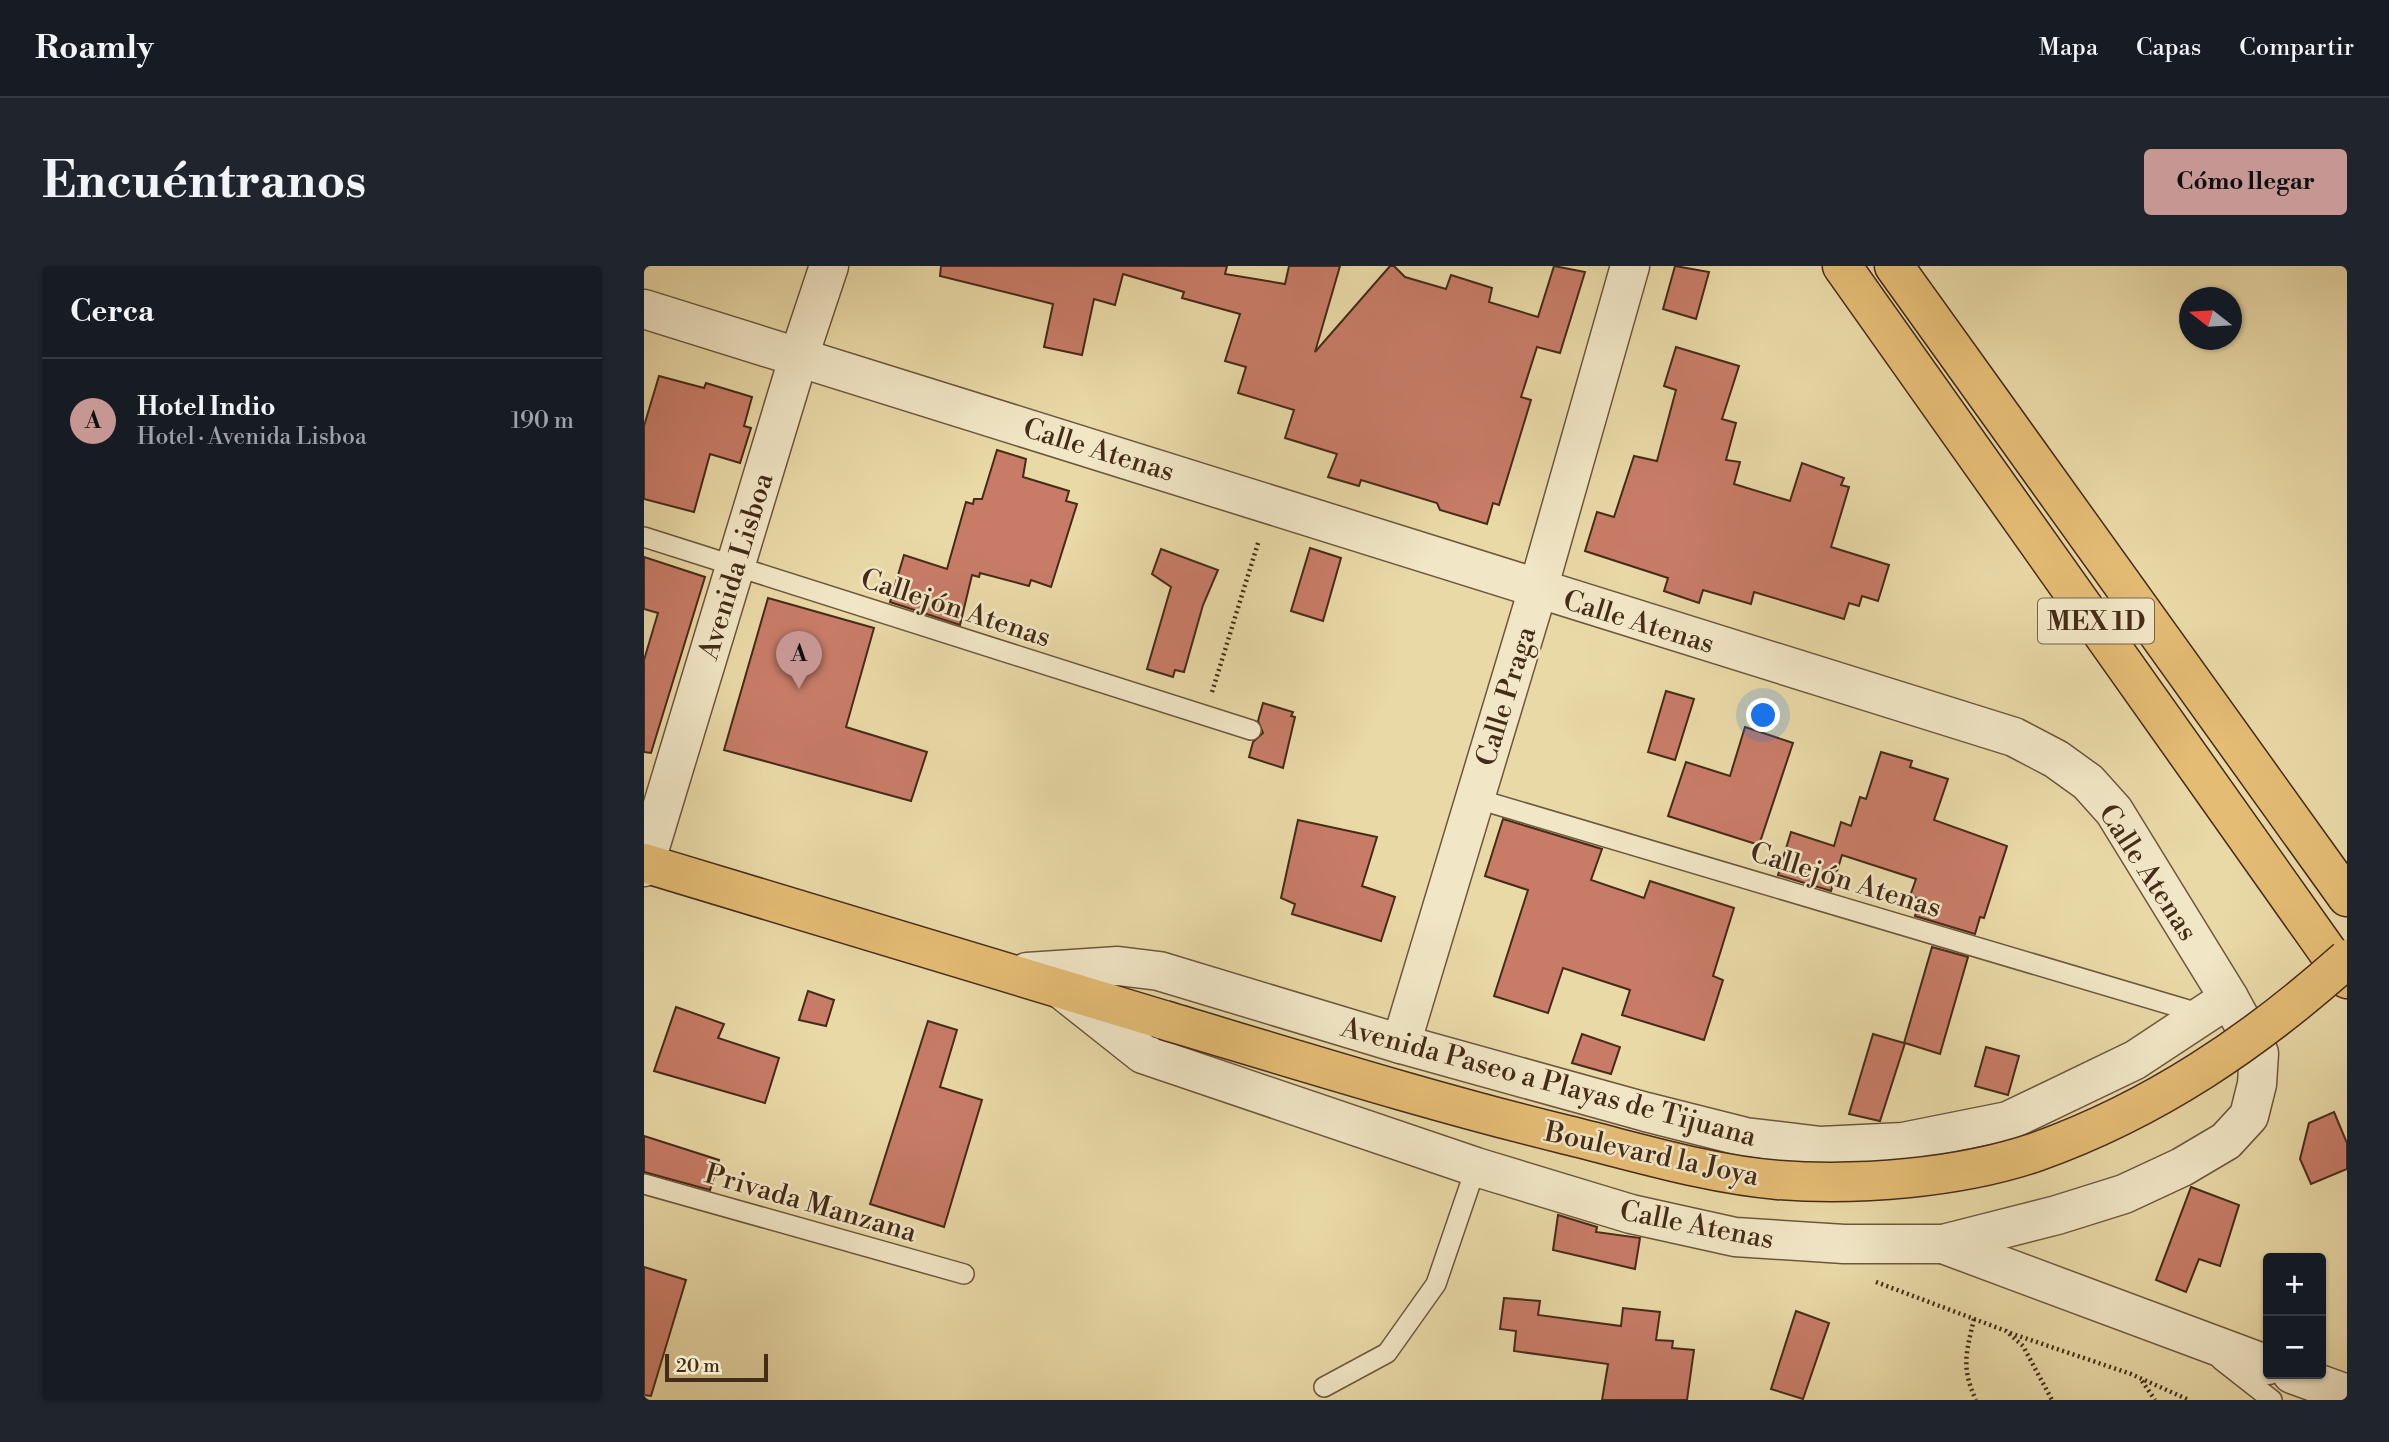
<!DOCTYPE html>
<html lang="es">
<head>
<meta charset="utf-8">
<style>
  :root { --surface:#171b24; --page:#20242c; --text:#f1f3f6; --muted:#9ea1a6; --line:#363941; --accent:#c59692 }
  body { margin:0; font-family:"Libre Bodoni",serif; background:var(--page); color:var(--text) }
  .controls { position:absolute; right:21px; bottom:21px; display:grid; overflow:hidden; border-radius:7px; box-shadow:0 2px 5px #0004 }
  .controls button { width:63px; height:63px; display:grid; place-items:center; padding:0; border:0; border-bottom:2px solid var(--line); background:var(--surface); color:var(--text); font:35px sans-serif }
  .compass { position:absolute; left:1535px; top:21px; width:63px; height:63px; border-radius:50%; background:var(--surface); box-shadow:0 2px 5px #0004; rotate:287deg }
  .scale { position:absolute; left:21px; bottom:18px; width:103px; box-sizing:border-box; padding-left:7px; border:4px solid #452b18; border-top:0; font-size:19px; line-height:24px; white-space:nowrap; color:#452b18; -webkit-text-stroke:5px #f1e6c6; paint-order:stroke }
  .you { position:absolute; left:1120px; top:450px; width:24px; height:24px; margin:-18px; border:5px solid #fff; border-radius:50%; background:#1a73e8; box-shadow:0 0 0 10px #1a73e833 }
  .badge { display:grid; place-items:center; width:46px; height:46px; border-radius:50%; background:var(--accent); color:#111; font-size:23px; font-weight:700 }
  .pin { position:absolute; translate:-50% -58px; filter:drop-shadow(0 2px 4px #0008) }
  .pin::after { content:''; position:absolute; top:37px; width:24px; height:21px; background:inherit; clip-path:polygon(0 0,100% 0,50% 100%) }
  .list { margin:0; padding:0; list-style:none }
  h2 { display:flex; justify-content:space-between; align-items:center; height:91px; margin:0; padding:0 28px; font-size:30px }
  h2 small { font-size:23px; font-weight:400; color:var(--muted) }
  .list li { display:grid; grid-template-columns:46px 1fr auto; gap:21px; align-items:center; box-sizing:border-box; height:126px; padding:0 28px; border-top:2px solid var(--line) }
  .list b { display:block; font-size:26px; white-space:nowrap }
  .list p { margin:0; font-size:23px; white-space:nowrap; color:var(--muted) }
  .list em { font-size:23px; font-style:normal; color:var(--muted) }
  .map { position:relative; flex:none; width:1703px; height:1134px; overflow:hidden; border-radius:7px }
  header { display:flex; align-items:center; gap:42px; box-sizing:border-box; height:98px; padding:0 35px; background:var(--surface); border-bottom:2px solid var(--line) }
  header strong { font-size:33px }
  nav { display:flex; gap:38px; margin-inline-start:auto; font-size:24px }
  .intro { display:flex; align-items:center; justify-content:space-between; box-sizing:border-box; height:168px; padding:0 42px }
  h1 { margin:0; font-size:49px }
  .button { padding:18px 32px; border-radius:7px; background:var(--accent); color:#111; font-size:24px; font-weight:700 }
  main { display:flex; gap:42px; padding:0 42px }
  aside { flex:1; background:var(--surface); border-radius:7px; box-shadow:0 2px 5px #0004 }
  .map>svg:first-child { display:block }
  .building { fill:#c87c68; stroke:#452b18; stroke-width:2 }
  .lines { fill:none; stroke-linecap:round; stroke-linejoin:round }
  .service-casing { stroke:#6e563c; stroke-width:22 }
  .minor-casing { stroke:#6e563c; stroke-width:41 }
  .primary-casing { stroke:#452b18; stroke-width:41 }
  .motorway-casing { stroke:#452b18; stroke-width:41 }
  .path { stroke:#452b18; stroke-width:4.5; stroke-dasharray:2 3.5; stroke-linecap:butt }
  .service { stroke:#f1e6c6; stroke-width:19 }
  .minor { stroke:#f1e6c6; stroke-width:38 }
  .primary { stroke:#e4bc74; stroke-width:38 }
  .motorway { stroke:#e4bc74; stroke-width:38 }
  .primary-bridge-casing { stroke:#452b18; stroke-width:41; stroke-linecap:butt }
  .primary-bridge { stroke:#e4bc74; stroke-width:38 }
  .labels { text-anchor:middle; stroke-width:5; stroke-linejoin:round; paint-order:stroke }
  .shield { fill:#f1e6c6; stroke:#79634c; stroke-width:2 }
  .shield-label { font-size:26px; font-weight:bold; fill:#452b18 }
  .street-label { font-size:28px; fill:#452b18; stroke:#f1e6c6 }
</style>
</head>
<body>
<header>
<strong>Roamly</strong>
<nav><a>Mapa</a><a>Capas</a><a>Compartir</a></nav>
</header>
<div class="intro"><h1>Encuéntranos</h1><a class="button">Cómo llegar</a></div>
<main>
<aside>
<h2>Cerca<small></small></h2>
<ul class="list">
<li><span class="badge">A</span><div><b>Hotel Indio</b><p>Hotel · Avenida Lisboa</p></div><em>190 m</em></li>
</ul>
</aside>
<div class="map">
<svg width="1703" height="1134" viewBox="0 0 1703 1134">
  <rect width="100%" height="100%" fill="#e9d9a7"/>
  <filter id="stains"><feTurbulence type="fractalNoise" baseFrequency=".00286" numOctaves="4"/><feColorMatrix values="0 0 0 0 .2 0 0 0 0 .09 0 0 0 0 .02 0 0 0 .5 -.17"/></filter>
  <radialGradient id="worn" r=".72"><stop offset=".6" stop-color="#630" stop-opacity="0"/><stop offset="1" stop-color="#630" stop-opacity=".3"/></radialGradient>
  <g class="building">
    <path d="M297,0h286l-2,8 60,10 4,-18h51l-25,86 75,-86h4l11,11 41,12 5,-14 41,13 -3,14 49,15 16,-51 31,6 -25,81 -23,-6 -16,50 10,3 -32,105 -6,-2 -6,21 -47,-14 -3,-7 -76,-23 -2,6 -31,-9 9,-23 -52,-16 9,-28 -56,-17 8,-26 -21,-6 15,-47 -58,-16 2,-6 -61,-18 -8,31 -21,-6 -12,56 -38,-8 9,-43 -113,-28z"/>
    <path d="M1031,0l34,6 -13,47 -33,-10z"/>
    <path d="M1032,81l63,19 -17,53 14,4 -10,37 14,2 -6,22 56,17 12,-38 42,15 -3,7 8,2 -18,60 58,18 -11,36 -16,-5 -3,10 -10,-3 -5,16 -90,-27 -3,12 -48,-14 -4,13 -35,-12 4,-13 -83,-27 12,-39 17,5 20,-61 23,5 19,-71 -12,-4z"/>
    <path d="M15,110l45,12 2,-5 46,14 -8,29 7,2 -11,35 -30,-9 -16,58 -50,-13v-73z"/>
    <path d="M353,184l29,9 -3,18 46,14 -3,10 11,3 -26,83 -20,-7 -2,6 -49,-13 -1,4 -7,-2 -12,50 -70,-23 14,-47 43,14 19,-67 7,2 1,-5h8z"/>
    <path d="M666,282l31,10 -18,63 -32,-10z"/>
    <path d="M517,283l57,21 -15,35 -19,67 -9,-2 -2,7 -26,-8 24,-82 -19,-13z"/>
    <path d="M0,291l61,20 -54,176 -7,-1v-92l14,-47 -14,-4z"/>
    <path d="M124,332l106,30 -28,99 81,25 -16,49 -187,-51z"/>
    <path d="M1022,425l28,8 -19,61 -27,-8z"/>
    <path d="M619,437l30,9 -2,4 4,1 -12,51 -34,-11 4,-15 10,-9 -5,-12z"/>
    <path d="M1101,461l48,16 -34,102 -91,-29 18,-54 44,14z"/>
    <path d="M1237,486l31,9 -2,6 38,12 -14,41 73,26 -23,72 -4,-1 -5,17 -60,-18 5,-17 -10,-3 6,-17 -74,-24 -11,36 -53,-16 13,-43 43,14 7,-24 10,4 9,-29 6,2z"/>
    <path d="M859,553l99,30 -11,31 53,18 6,-17 84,27 -21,68 10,4 -19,60 -82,-25 8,-25 -67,-22 -15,45 -54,-17 34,-106 -43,-14z"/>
    <path d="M654,554l79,17 -15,49 33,11 -14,44 -89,-27 3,-10 -14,-6z"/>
    <path d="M1288,681l36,10 -28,97 -35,-11 -25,78 -31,-7 24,-80 31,9z"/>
    <path d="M164,725l26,9 -8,26 -27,-6z"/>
    <path d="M32,741l48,17 -6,14 61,20 -14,45 -111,-32z"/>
    <path d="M284,755l29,9 -17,57 42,13 -38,127 -74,-23z"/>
    <path d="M938,768l38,13 -9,27 -39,-11z"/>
    <path d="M1342,781l33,9 -11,39 -33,-9z"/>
    <path d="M1690,846l13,31v26l-36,15 -11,-25 9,-36z"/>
    <path d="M0,870l75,24 -9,30 -66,-18z"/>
    <path d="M1547,921l48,18 -19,61 -21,-7 -13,33 -30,-12z"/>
    <path d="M914,949l39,12 -1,5 44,6 -5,31 -82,-19z"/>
    <path d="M0,1001l42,13 -35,116 -7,-1z"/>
    <path d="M860,1032l36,3 -2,14 83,11 2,-18 37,4 -4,28 17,1 -1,7 22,2 -7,50h-85l6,-36 -94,-13 2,-20 -16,-2z"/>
    <path d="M1152,1045l33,12 -26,76 -32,-10z"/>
  </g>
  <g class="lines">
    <defs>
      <g id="service">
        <path d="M0,271l607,193"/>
        <path d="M830,532l728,216"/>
        <path d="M0,918l320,90"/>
        <path d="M1577,1094l51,40"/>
        <path d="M680,1121l63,-34 49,-69 40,-117"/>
      </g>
      <g id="minor">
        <path d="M0,43l1370,428 42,22 32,23 26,29 115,187 30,55 -2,31 -8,32 -23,25 -44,26 -58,27 -67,21 -114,29h-99l-109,-7 -104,-23 -155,-47 -333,-113 -82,-65"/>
        <path d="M0,601l155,-511 30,-90"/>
        <path d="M383,706l91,-6 41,5 242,73 245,68 99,25 76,9 82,-4 105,-21 127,-61 94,-62"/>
        <path d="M757,778l137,-455 92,-323"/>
        <path d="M1299,978l325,121"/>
        <path d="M1648,1108l55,20"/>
      </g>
      <path id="primary" d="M0,597l520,157"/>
      <g id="motorway">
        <path d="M1198,0l505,713"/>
        <path d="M1250,0l453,631"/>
      </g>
    </defs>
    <use href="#service" class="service-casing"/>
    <use href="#minor" class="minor-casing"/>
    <use href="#primary" class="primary-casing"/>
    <use href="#motorway" class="motorway-casing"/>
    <g class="path">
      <path d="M568,426l47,-152"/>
      <path d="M1232,1016l130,49 17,15 29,54"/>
      <path d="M1330,1053c-8,34 -13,49 2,81"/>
      <path d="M1366,1067l121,41 58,26"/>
      <path d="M1498,1115l13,19"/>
    </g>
    <use href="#service" class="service"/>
    <use href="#minor" class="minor"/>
    <use href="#primary" class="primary"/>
    <use href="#motorway" class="motorway"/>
    <defs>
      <path id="primary-bridge" d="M520,754c134,40 268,82 403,115 70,17 140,39 211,45 80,6 182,-2 258,-28 118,-42 218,-110 311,-193"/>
    </defs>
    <use href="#primary-bridge" class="primary-bridge-casing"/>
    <use href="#primary-bridge" class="primary-bridge"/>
  </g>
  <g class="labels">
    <rect class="shield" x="1394" y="332.5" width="116" height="45" rx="5"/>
    <g class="shield-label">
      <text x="1452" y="364">MEX 1D</text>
    </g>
    <g class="street-label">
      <text transform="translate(455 183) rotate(17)" y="10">Calle Atenas</text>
      <text transform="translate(91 300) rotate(-73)" y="10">Avenida Lisboa</text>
      <text transform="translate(312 341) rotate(18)" y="10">Callejón Atenas</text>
      <text transform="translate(995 355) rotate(17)" y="10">Calle Atenas</text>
      <text transform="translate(861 430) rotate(-73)" y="10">Calle Praga</text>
      <text transform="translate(1505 606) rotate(57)" y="10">Calle Atenas</text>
      <text transform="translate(1202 613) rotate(17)" y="10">Callejón Atenas</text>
      <text transform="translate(905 815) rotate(15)" y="10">Avenida Paseo a Playas de Tijuana</text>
      <text transform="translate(1008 887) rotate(12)" y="10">Boulevard la Joya</text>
      <text transform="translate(167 936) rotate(16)" y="10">Privada Manzana</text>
      <text transform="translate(1053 958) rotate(11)" y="10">Calle Atenas</text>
    </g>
  </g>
  <rect width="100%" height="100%" filter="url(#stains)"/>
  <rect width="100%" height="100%" fill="url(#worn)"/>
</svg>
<div class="controls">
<button>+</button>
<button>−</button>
</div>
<svg class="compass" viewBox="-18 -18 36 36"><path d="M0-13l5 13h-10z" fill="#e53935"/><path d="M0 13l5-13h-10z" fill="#9ea1a6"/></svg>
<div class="scale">20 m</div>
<div class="you"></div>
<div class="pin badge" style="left:155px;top:423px">A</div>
</div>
</main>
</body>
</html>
